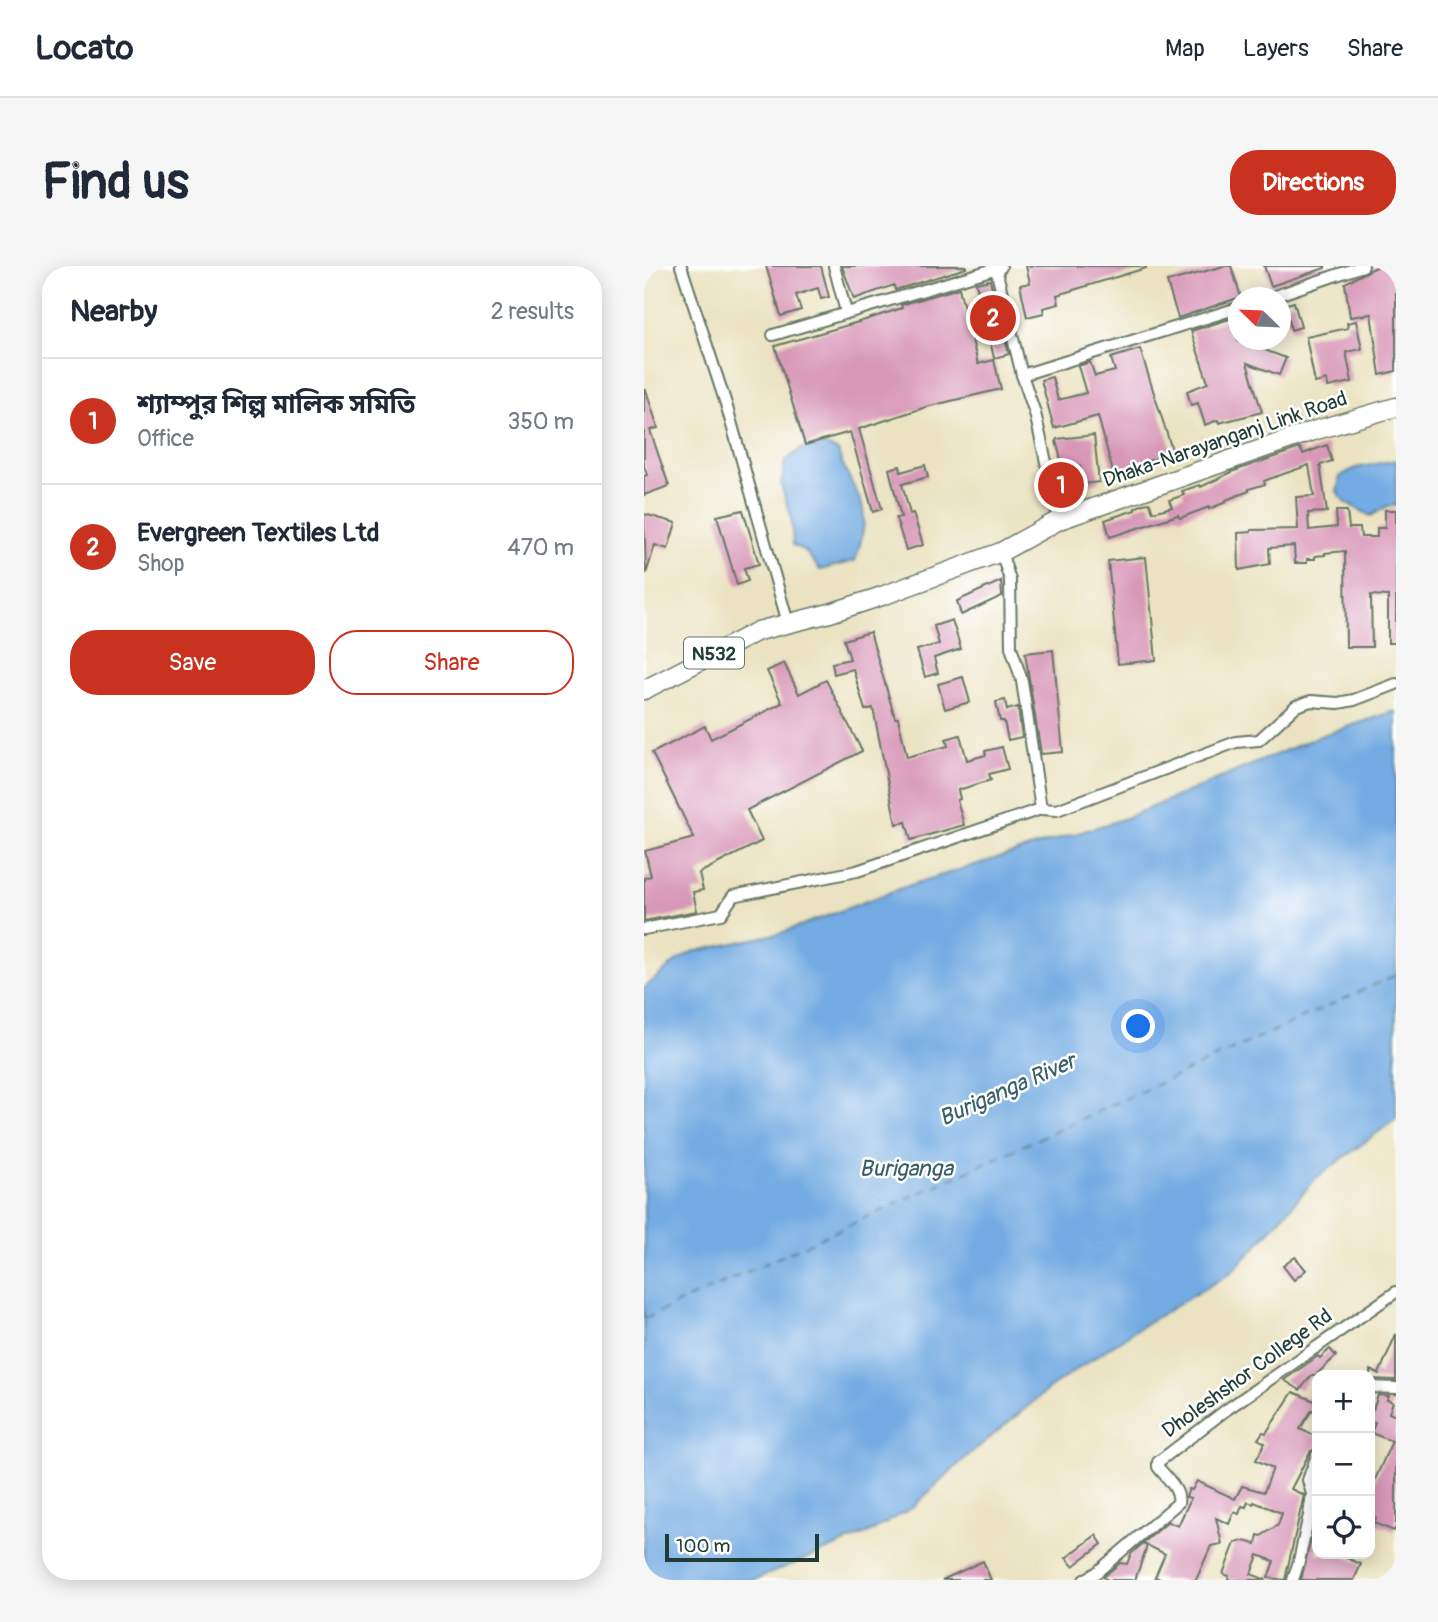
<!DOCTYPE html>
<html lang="en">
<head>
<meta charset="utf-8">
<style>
  :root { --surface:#fff; --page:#f6f6f7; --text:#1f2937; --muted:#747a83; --line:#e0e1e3; --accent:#c8321e }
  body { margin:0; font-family:Pangolin,"Noto Sans Bengali",sans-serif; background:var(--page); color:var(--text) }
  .controls { position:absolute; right:21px; bottom:21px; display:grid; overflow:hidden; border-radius:14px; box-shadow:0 4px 18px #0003 }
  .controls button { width:63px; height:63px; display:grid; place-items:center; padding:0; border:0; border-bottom:2px solid var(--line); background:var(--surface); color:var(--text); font:35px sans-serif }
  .compass { position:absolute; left:584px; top:21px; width:63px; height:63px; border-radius:50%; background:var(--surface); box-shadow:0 4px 18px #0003; rotate:293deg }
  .scale { position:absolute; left:21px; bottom:18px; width:154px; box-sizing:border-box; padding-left:7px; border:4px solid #1f3d34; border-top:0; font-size:19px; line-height:24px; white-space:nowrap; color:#1f3d34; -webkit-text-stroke:5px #fff; paint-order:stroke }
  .you { position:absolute; left:495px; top:761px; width:24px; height:24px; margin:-18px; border:5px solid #fff; border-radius:50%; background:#1a73e8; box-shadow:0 0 0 10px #1a73e833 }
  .badge { display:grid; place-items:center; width:46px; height:46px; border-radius:50%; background:var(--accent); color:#fff; font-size:23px; font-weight:700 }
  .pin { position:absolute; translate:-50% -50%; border:4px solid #fff; box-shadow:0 2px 7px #0006 }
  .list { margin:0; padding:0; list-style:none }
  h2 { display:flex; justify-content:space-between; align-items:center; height:91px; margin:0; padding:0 28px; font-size:30px }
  h2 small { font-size:23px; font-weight:400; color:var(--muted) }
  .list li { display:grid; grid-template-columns:46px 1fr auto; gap:21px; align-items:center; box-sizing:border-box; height:126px; padding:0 28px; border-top:2px solid var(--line) }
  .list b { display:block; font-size:26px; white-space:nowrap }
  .list p { margin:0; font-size:23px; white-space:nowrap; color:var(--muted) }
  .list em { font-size:23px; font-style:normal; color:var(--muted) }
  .actions { display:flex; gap:14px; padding:21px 28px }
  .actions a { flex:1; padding:16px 0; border:2px solid var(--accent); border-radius:28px; text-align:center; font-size:24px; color:var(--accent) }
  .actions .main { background:var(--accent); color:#fff }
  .icon { flex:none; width:38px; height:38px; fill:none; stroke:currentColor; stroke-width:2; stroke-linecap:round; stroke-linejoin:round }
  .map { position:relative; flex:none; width:752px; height:1314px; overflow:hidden; border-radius:28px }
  header { display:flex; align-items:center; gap:42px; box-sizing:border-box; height:98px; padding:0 35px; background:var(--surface); border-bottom:2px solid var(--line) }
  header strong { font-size:33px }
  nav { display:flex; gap:38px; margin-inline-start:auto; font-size:24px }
  .intro { display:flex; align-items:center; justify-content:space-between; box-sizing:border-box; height:168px; padding:0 42px }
  h1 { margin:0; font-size:49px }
  .button { padding:18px 32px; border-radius:28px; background:var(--accent); color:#fff; font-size:24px; font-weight:700 }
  main { display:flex; gap:42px; padding:0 42px }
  aside { flex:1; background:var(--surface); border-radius:28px; box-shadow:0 4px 18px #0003 }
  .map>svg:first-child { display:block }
  .water { fill:#73abe2; stroke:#49748b; stroke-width:2 }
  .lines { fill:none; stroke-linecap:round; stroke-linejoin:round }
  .ferry { stroke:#385e68; stroke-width:2; stroke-dasharray:9 7; stroke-linecap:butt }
  .building { fill:#d897b7 }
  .minor-casing { stroke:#667765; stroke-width:14 }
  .trunk-casing { stroke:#667765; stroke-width:21 }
  .minor { stroke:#fff; stroke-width:10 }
  .trunk { stroke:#fff; stroke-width:18 }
  .labels { text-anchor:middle; stroke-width:5; stroke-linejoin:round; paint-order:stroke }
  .shield { fill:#fff; stroke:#627771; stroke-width:2 }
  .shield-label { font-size:19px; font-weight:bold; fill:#1f3d34 }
  .street-label { font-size:21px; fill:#1f3d34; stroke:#fff }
  .water-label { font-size:23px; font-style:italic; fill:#385e68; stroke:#fff }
</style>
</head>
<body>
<header>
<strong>Locato</strong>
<nav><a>Map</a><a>Layers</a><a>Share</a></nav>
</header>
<div class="intro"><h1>Find us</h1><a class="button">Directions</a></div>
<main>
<aside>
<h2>Nearby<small>2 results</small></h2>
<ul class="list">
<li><span class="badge">1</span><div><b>শ্যাম্পুর শিল্প মালিক সমিতি</b><p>Office</p></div><em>350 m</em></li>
<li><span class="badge">2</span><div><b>Evergreen Textiles Ltd</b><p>Shop</p></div><em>470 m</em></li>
</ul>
<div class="actions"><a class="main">Save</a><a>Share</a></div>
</aside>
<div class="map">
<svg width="752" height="1314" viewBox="0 0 752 1314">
  <rect width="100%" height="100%" fill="#fff"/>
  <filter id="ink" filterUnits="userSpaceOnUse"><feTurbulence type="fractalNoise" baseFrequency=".0143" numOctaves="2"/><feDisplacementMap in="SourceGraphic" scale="14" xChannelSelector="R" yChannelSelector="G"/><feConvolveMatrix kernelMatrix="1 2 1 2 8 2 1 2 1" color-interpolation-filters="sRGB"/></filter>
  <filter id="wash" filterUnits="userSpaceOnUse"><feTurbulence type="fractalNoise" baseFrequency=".00686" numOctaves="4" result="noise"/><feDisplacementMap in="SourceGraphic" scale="28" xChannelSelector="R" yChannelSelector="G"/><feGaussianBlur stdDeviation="1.57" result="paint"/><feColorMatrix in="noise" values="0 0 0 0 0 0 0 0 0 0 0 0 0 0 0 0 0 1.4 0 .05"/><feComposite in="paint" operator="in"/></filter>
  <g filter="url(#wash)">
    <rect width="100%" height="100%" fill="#eae2c0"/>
    <g class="water">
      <path d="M180,179l14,6c5,18 15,33 23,51 7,18 0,42 -6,59l-35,9 -15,-19 -12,-6 -2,-29 -10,-31 4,-24 16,-12z"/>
      <path d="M752,194v46h-9l-16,10 -26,-14 -8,-10 3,-16 16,-8z"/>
      <path d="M752,445v408l-80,59 -62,71 -25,25 -95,57 -83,56 -87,72 -51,48 -40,24 -119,49h-110v-592l34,-28 14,-8 89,-19 126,-47 216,-67 197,-83z"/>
    </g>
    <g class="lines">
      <path class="ferry" d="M0,1053l752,-344"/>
    </g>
    <g id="blocks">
      <g class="building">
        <path d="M122,0h55l8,31 -8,2 -3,-11 -22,7 5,15 -20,6z"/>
        <path d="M198,0h124v2l-71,22 -1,-5 -40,14z"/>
        <path d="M382,0h120v2l-89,27 2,9 -16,4 1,5 -17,4 -7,-32 10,-2z"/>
        <path d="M580,0h7l10,31 -63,21 -11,-36z"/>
        <path d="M620,0h61v2l-54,18z"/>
        <path d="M734,0h18v105l-16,4 -9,-61 -21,3 -5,-34z"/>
        <path d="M346,14l19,74 -15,4 -18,-75z"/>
        <path d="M315,22l19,76 16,-4 7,29 -75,18 -67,22 23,80 -9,3 -23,-80 -45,13 -30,-99 87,-25 40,-13 -1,-3z"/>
        <path d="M650,36l7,25 -10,3 -2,-11 -9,3v-16z"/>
        <path d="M592,51l2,23 48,18 -7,17 -32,-12 15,49 -43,11 -1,-3 -13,5 -7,-22 -7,2 -4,-14 21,-8 -17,-52z"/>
        <path d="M712,55l6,28 -16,3 6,30 -24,5 -1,-7 -12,3 -9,-46 42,-9 -1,-5z"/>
        <path d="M496,83l33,104 -34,11 1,4 -26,8 -16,-60 -44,12 -13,-48 11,-3 6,23 28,-7 -8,-27 12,-4 5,14 20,-5 -4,-13z"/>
        <path d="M0,124h2l12,38 -8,2 19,56 -25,9v-19l3,-1 -3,-9z"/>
        <path d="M450,169l5,47 -17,2 -2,-18 -16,5 -8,-30 1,-2z"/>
        <path d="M683,179l5,16 -12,4 7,47 -19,1 1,17 28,-3 -1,-16h11l2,17h11l1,9h16v-9h8v-18h11v133h-8v-47l-17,-1 1,52h-26l-1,-96 -20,2v2l-10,1v3h-8v4h-12l-1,-17 -25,2 1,16 -31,6 -1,-37 13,-1v-2l47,-1 -2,-32 18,-1 -5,-31 -37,13 -8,3 1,3 -16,5v2l-23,9v2l-17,7v-2l-29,11 -2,-3 -68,22 -5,-17 30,-10v-2l8,-4 7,-1 3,9 19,-5 -3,-7 15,-5 -2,-4 18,-6 1,2 33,-16 66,-23 3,6z"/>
        <path d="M281,199l3,12 -26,7 8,30 3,-1 10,32 -17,5 -10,-32 5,-1 -12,-48 11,-3 1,6z"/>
        <path d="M99,244l16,54 -15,4 4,13 -11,4 -20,-69z"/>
        <path d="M0,248l32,9 -8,26 -13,-4 -9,29z"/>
        <path d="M502,291l10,103 -38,4 -10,-103z"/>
        <path d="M357,315l1,15 -41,19 -4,-14z"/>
        <path d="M308,354l9,29 -27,9 4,15 -13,4 -8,-27 22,-6 -5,-18z"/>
        <path d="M226,366l25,86h3l9,39 41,-11 -2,-7 14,-4 7,25 19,-5 -1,-4 17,-4 6,22 -19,5 2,6 -33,10 2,9 -3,1 7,25 -53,15 -5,-18 -10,2 -23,-116 -8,2 -12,-41 -19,5 -2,-11 18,-4 -6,-19z"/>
        <path d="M409,384l10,102 -22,2 -16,-101z"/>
        <path d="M140,397l15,31 27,-14 36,71 -115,59 15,31 -63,32 4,17 -10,2 4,19 -53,10v-43l7,-2 -6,-25 49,-13 -42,-85 53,-27 6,13 71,-36 -15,-32z"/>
        <path d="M319,411l7,25 -25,7 -7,-25z"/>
        <path d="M361,434l2,10 11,-3 4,30 -14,3 -4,-19h-4l-4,-19z"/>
        <path d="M651,991l11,13 -12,10 -11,-14z"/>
        <path d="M752,1068v46l-26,-1v-9l9,4z"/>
        <path d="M686,1083l6,7 -20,19h-4l-12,15 -16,-10 34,-24 2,2z"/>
        <path d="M649,1126l24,10v12l-5,-4 -12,19 17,8v10l-7,5 -19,37 13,6 -19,85 -17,-2 6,-17 -16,-6 -7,19 15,6h-38l1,-4 -6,-2 12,-31 8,-2 13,3 2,-9 3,1 17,-11 4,-12 -28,-11 -1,2 -5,-2 -2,5 -4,-1 -3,8 -5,-2 -5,12 -13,-6 6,26 -11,2 -15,34h-34l-7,-3 10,-23 -22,-11 25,-21 10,4 13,-28 -5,-1 3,-8 3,1 5,-9 38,18 7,-13 22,6 9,-24 -17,-8 9,-17 -7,-4 5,-7 3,1z"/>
        <path d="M734,1129l11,1 -2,4 6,2 -4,11 7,3v110l-2,5 -20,-8 2,-5 -6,-3v-35l4,2 18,-41 -21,-8 4,-10 -5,-2v-12l3,1z"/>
        <path d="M673,1247v41h20l24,10 -7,16h-53z"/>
        <path d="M452,1269l6,9 -29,22 -7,-8z"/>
        <path d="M498,1278l5,2 -12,34h-27l-5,-3 17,-14 7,1 4,-10z"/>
        <path d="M339,1295l8,19h-49z"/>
      </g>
    </g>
  </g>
  <g filter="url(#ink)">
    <use href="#blocks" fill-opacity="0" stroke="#667765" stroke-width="2"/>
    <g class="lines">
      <defs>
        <g id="minor">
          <path d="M37,0l45,138 62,219"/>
          <path d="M190,0l12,46"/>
          <path d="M352,3l26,106 13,38 24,107"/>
          <path d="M625,32l94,-32"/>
          <path d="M129,69l228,-68"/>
          <path d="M378,109l216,-67"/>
          <path d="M357,286l9,28 1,67 11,34 19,128"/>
          <path d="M0,663l77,-15 12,-18 124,-25 184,-62 16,1 179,-68 23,-2 37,-34 15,-5 27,2 16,-3 42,-16"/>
          <path d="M726,1121l26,1"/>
          <path d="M440,1314l12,-7 82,-70c3,-13 -12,-26 -20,-36v-5l68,-52 170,-118"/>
          <path d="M649,1314l6,-19 10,-46 3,-21 -4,-14 9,-25"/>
        </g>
        <path id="trunk" d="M0,424l114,-59 72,-18 52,-17 119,-44 58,-32 254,-89 83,-24"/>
      </defs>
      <use href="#minor" class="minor-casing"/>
      <use href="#trunk" class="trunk-casing"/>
      <use href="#minor" class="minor"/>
      <use href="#trunk" class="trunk"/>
    </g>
  </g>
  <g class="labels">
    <rect class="shield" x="40" y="371.5" width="60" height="31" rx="5"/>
    <g class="shield-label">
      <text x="70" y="394">N532</text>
    </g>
    <g class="street-label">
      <text transform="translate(581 173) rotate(-19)" y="7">Dhaka-Narayanganj Link Road</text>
      <text transform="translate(603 1107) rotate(-36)" y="7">Dholeshshor College Rd</text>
    </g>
    <g class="water-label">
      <text transform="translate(363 823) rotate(-24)" y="8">Buriganga River</text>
      <text x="262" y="910">Buriganga</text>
    </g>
  </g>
</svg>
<div class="controls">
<button>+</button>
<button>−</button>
<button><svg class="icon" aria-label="locate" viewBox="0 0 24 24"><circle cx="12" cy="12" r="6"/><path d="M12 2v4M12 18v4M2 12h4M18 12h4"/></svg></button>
</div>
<svg class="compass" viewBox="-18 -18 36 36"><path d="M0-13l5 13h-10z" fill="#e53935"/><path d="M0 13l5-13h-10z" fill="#747a83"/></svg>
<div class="scale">100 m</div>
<div class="you"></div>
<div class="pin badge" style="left:417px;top:219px">1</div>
<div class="pin badge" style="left:349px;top:52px">2</div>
</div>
</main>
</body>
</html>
